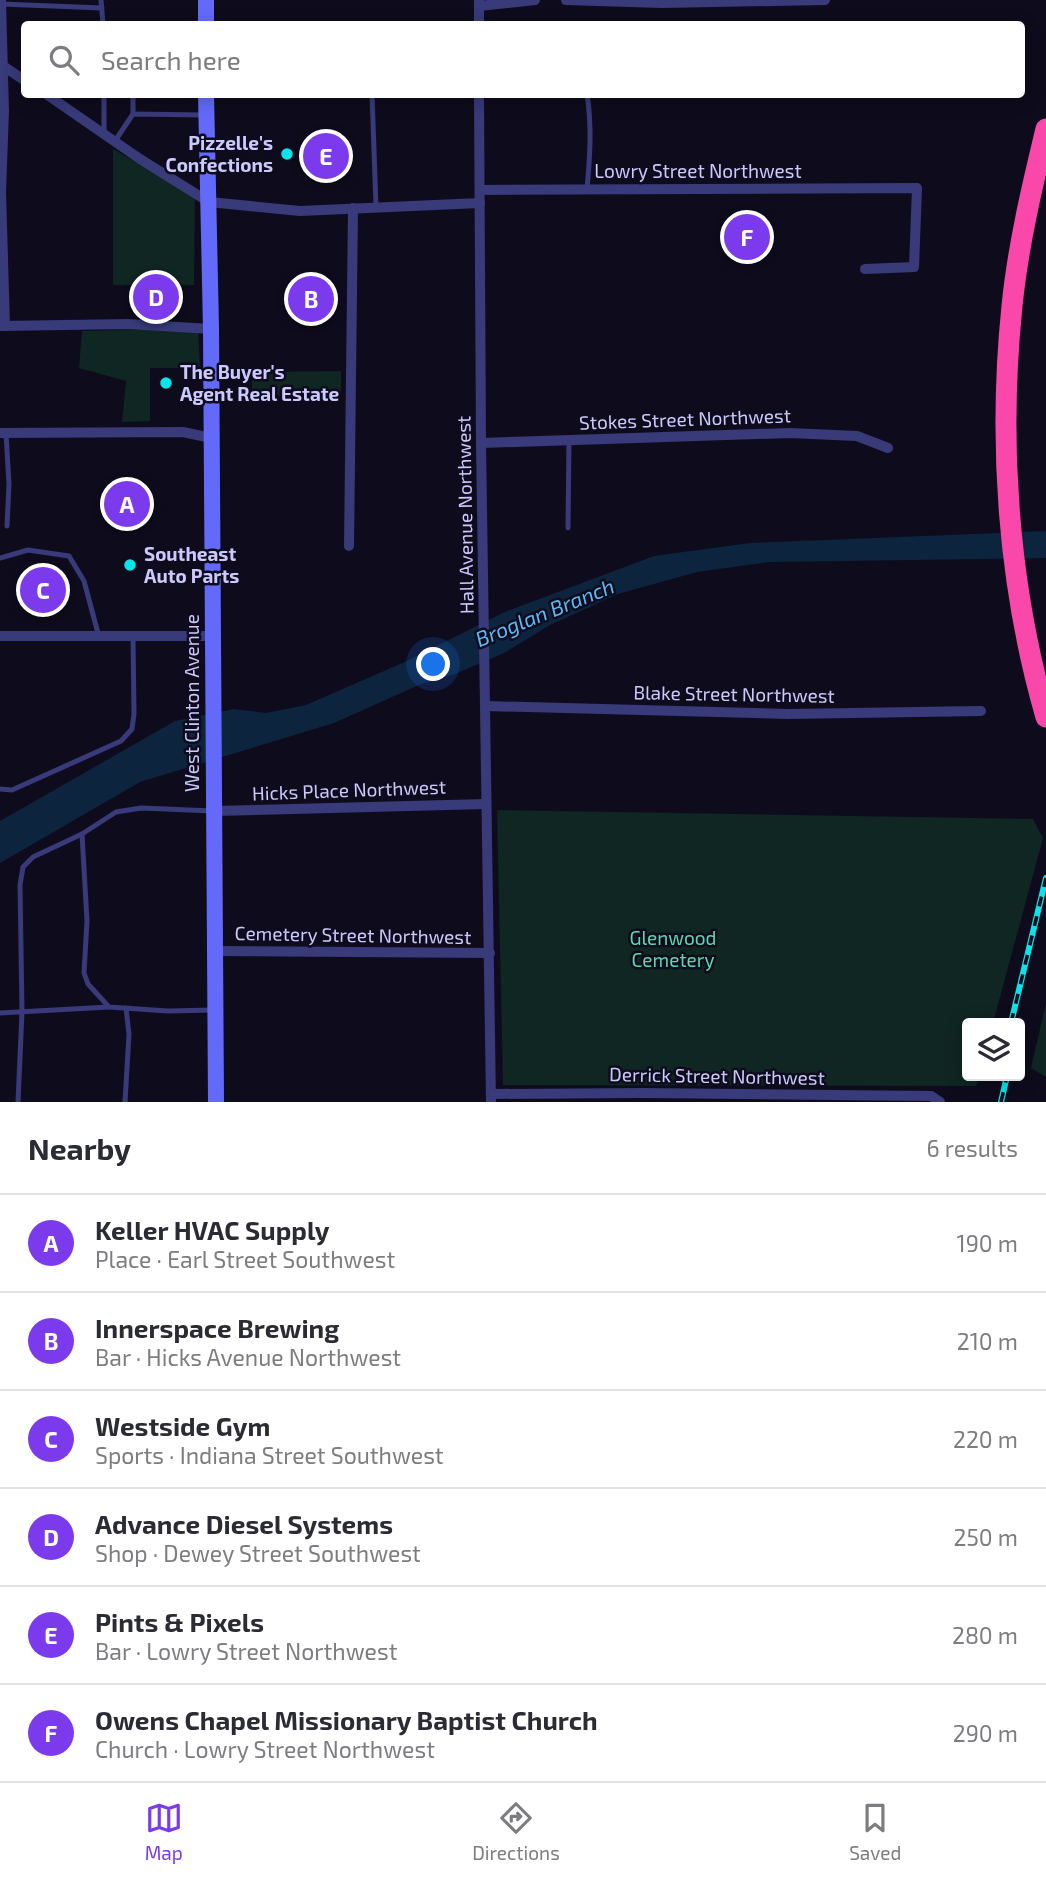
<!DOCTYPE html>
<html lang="en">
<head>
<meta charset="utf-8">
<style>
  :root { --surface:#fff; --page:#f2f2f3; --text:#2b2b33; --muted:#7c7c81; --line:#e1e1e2; --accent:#7c3aed }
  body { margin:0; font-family:"Exo 2",sans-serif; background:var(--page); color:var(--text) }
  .controls { position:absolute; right:21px; bottom:21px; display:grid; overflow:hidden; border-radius:7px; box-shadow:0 4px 18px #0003 }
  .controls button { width:63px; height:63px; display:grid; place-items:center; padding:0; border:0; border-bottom:2px solid var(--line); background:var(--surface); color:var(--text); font:35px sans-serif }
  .you { position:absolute; left:434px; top:665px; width:24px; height:24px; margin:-18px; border:5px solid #fff; border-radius:50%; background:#1a73e8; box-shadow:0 0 0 10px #1a73e833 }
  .badge { display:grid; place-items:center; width:46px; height:46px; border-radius:50%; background:var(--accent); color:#fff; font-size:23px; font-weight:700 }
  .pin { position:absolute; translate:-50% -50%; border:4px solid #fff; box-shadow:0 2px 7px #0006 }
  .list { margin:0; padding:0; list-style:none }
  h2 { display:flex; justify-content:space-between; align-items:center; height:91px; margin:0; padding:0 28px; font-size:30px }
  h2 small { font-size:23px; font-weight:400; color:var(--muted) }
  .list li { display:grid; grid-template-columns:46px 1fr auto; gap:21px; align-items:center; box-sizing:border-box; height:98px; padding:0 28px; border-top:2px solid var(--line) }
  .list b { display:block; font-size:26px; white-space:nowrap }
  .list p { margin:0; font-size:23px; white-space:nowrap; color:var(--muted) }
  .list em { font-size:23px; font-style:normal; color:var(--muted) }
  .icon { flex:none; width:38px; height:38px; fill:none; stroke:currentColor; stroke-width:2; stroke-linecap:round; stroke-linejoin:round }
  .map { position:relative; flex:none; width:1046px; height:1102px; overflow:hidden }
  .search { position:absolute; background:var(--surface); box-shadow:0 4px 18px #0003; left:21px; right:21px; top:21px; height:77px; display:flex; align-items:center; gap:18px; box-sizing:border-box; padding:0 24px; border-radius:7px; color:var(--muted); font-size:26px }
  .sheet { height:679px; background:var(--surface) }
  nav { display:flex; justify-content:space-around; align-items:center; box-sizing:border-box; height:98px; border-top:2px solid var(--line); background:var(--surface); font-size:19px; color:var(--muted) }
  nav a { display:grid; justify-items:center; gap:4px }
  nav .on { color:var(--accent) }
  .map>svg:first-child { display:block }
  .green { fill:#0f2623 }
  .water { fill:#0d243f }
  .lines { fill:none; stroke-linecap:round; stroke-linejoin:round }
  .lane { stroke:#383a7a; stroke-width:5 }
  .street { stroke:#383a7a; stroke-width:10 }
  .secondary { stroke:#636afa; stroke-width:16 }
  .highway { stroke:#f948a9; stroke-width:21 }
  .rail-casing { stroke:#08e4ea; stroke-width:6 }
  .rail { stroke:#0e0c1c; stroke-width:3.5; stroke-dasharray:10; stroke-linecap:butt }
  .poi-dot { fill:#08e4ea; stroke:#0e0c1c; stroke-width:2.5 }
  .labels { text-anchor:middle; stroke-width:5; stroke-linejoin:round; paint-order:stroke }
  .poi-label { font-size:19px; font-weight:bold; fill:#cbc9fd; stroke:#0e0c1c; text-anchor:start }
  .street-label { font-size:19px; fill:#cbc9fd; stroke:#0e0c1c }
  .park-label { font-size:19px; fill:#59dab0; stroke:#0e0c1c }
  .water-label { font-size:21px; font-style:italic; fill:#5bbbfa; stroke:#0e0c1c }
</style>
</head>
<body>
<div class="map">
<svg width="1046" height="1102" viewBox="0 0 1046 1102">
  <rect width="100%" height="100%" fill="#0e0c1c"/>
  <g class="green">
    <path d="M113,149l82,47 -1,89h-81z"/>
    <path d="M198,328l2,40h-50v53l-28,1 4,-41 -47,-13 3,-37z"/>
    <path d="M341,371v23l-89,2v-24z"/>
    <path d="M497,810l536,9 10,19 -50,185h-26v53h12l-3,10 -473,-1z"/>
    <path d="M1046,1003v74l-15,-9z"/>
  </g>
  <path class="water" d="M1046,531v27l-277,4 -72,10 -79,22 -68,31 -46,28 -49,21 -34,10 -87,39 -194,59 -140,81v-42l175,-100 59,-12 32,4 40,-8 101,-44 100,-50 147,-55 96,-13z"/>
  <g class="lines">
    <g class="lane">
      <path d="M101,0l2,24"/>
      <path d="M1,4l101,4"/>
      <path d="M104,94v40"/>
      <path d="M133,94v20"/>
      <path d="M372,94l4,113"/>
      <path d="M587,94c5,32 3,63 0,95"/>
      <path d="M115,141l18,-27 71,1"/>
      <path d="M6,433l3,51 -2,42"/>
      <path d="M568,528l1,-88"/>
      <path d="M0,558l28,-8 41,6 15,25 15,56"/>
      <path d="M0,789l12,1 49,-22 60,-27 11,-12 2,-15 -1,-77"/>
      <path d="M82,834l5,87 -3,52 4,11 21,23 59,4 45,-1"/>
      <path d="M0,1013l109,-6"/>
      <path d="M18,1102l4,-90 -2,-127 3,-18 10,-10 49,-23 34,-22 25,-4 72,3"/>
      <path d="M125,1102l4,-68 -3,-26"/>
    </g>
    <g class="street">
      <path d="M1,0l3,111 -3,81 4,134"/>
      <path d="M479,0v24"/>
      <path d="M566,0l96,3 163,-3"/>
      <path d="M479,6l56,-6"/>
      <path d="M0,64l24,16"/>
      <path d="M46,94l94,65 69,43 91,9 180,-8"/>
      <path d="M479,94l2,349 10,659"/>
      <path d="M480,190l437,-2 -3,79 -49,2"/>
      <path d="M1,326l127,-2 83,5"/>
      <path d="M0,433l183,-1 28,6"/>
      <path d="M481,443l309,-10 67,3 31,12"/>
      <path d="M349,546l4,-338"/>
      <path d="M0,636h212"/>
      <path d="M486,706l302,8 193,-3"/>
      <path d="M213,811l273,-7"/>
      <path d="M216,951l274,2"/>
      <path d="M491,1094l151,-1 289,3 9,6"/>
    </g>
    <g class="secondary">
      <path d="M206,0v24"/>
      <path d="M206,94l5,235 5,773"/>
    </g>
    <path class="highway" d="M1046,129c-14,58 -28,117 -34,177 -14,136 -4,280 34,411"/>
    <defs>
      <g id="rail">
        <path d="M1011,1023l35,-145"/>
        <path d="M1001,1102l6,-26"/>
      </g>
    </defs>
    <use href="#rail" class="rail-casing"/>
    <use href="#rail" class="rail"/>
  </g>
  <g class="poi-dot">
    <circle cx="287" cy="154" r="7"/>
    <circle cx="166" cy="383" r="7"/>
    <circle cx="130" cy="565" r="7"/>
  </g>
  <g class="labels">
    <g class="poi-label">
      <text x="273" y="150" text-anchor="end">Pizzelle's<tspan x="273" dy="22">Confections</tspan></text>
      <text x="180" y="379">The Buyer's<tspan x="180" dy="22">Agent Real Estate</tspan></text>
      <text x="144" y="561">Southeast<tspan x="144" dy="22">Auto Parts</tspan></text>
    </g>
    <g class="street-label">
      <text x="698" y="178">Lowry Street Northwest</text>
      <text transform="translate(685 419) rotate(-2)" y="7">Stokes Street Northwest</text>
      <text transform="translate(465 515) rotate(-91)" y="7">Hall Avenue Northwest</text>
      <text transform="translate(734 694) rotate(1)" y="7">Blake Street Northwest</text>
      <text transform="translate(192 703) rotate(-90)" y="7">West Clinton Avenue</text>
      <text transform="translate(349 790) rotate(-2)" y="7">Hicks Place Northwest</text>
      <text transform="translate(353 935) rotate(1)" y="7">Cemetery Street Northwest</text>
      <text transform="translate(717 1076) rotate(1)" y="7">Derrick Street Northwest</text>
    </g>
    <g class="park-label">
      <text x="673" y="945">Glenwood<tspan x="673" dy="22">Cemetery</tspan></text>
    </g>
    <g class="water-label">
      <text transform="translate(545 613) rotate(-22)" y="7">Broglan Branch</text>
    </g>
  </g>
</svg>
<div class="controls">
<button><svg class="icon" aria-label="layers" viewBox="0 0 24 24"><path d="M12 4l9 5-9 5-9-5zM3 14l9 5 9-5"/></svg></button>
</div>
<div class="you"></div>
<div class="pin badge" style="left:127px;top:504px">A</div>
<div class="pin badge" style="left:311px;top:299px">B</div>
<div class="pin badge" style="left:43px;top:590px">C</div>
<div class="pin badge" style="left:156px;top:297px">D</div>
<div class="pin badge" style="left:326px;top:156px">E</div>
<div class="pin badge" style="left:747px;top:237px">F</div>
<div class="search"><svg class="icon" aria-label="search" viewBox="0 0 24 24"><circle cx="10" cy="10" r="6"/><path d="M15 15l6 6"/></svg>Search here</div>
</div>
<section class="sheet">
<h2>Nearby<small>6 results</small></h2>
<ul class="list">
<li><span class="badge">A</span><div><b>Keller HVAC Supply</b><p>Place · Earl Street Southwest</p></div><em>190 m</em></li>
<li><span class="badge">B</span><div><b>Innerspace Brewing</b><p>Bar · Hicks Avenue Northwest</p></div><em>210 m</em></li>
<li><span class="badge">C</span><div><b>Westside Gym</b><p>Sports · Indiana Street Southwest</p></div><em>220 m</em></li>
<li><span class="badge">D</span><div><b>Advance Diesel Systems</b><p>Shop · Dewey Street Southwest</p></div><em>250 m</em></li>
<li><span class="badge">E</span><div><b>Pints &amp; Pixels</b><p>Bar · Lowry Street Northwest</p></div><em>280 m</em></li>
<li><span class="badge">F</span><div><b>Owens Chapel Missionary Baptist Church</b><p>Church · Lowry Street Northwest</p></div><em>290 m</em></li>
</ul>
</section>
<nav>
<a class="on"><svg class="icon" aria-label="map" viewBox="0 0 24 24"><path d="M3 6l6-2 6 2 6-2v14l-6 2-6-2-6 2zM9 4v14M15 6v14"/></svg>Map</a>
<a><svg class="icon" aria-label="directions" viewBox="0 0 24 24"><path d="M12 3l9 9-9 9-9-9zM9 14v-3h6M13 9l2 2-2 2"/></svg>Directions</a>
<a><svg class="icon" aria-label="saved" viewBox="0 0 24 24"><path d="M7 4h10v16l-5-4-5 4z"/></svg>Saved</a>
</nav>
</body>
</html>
